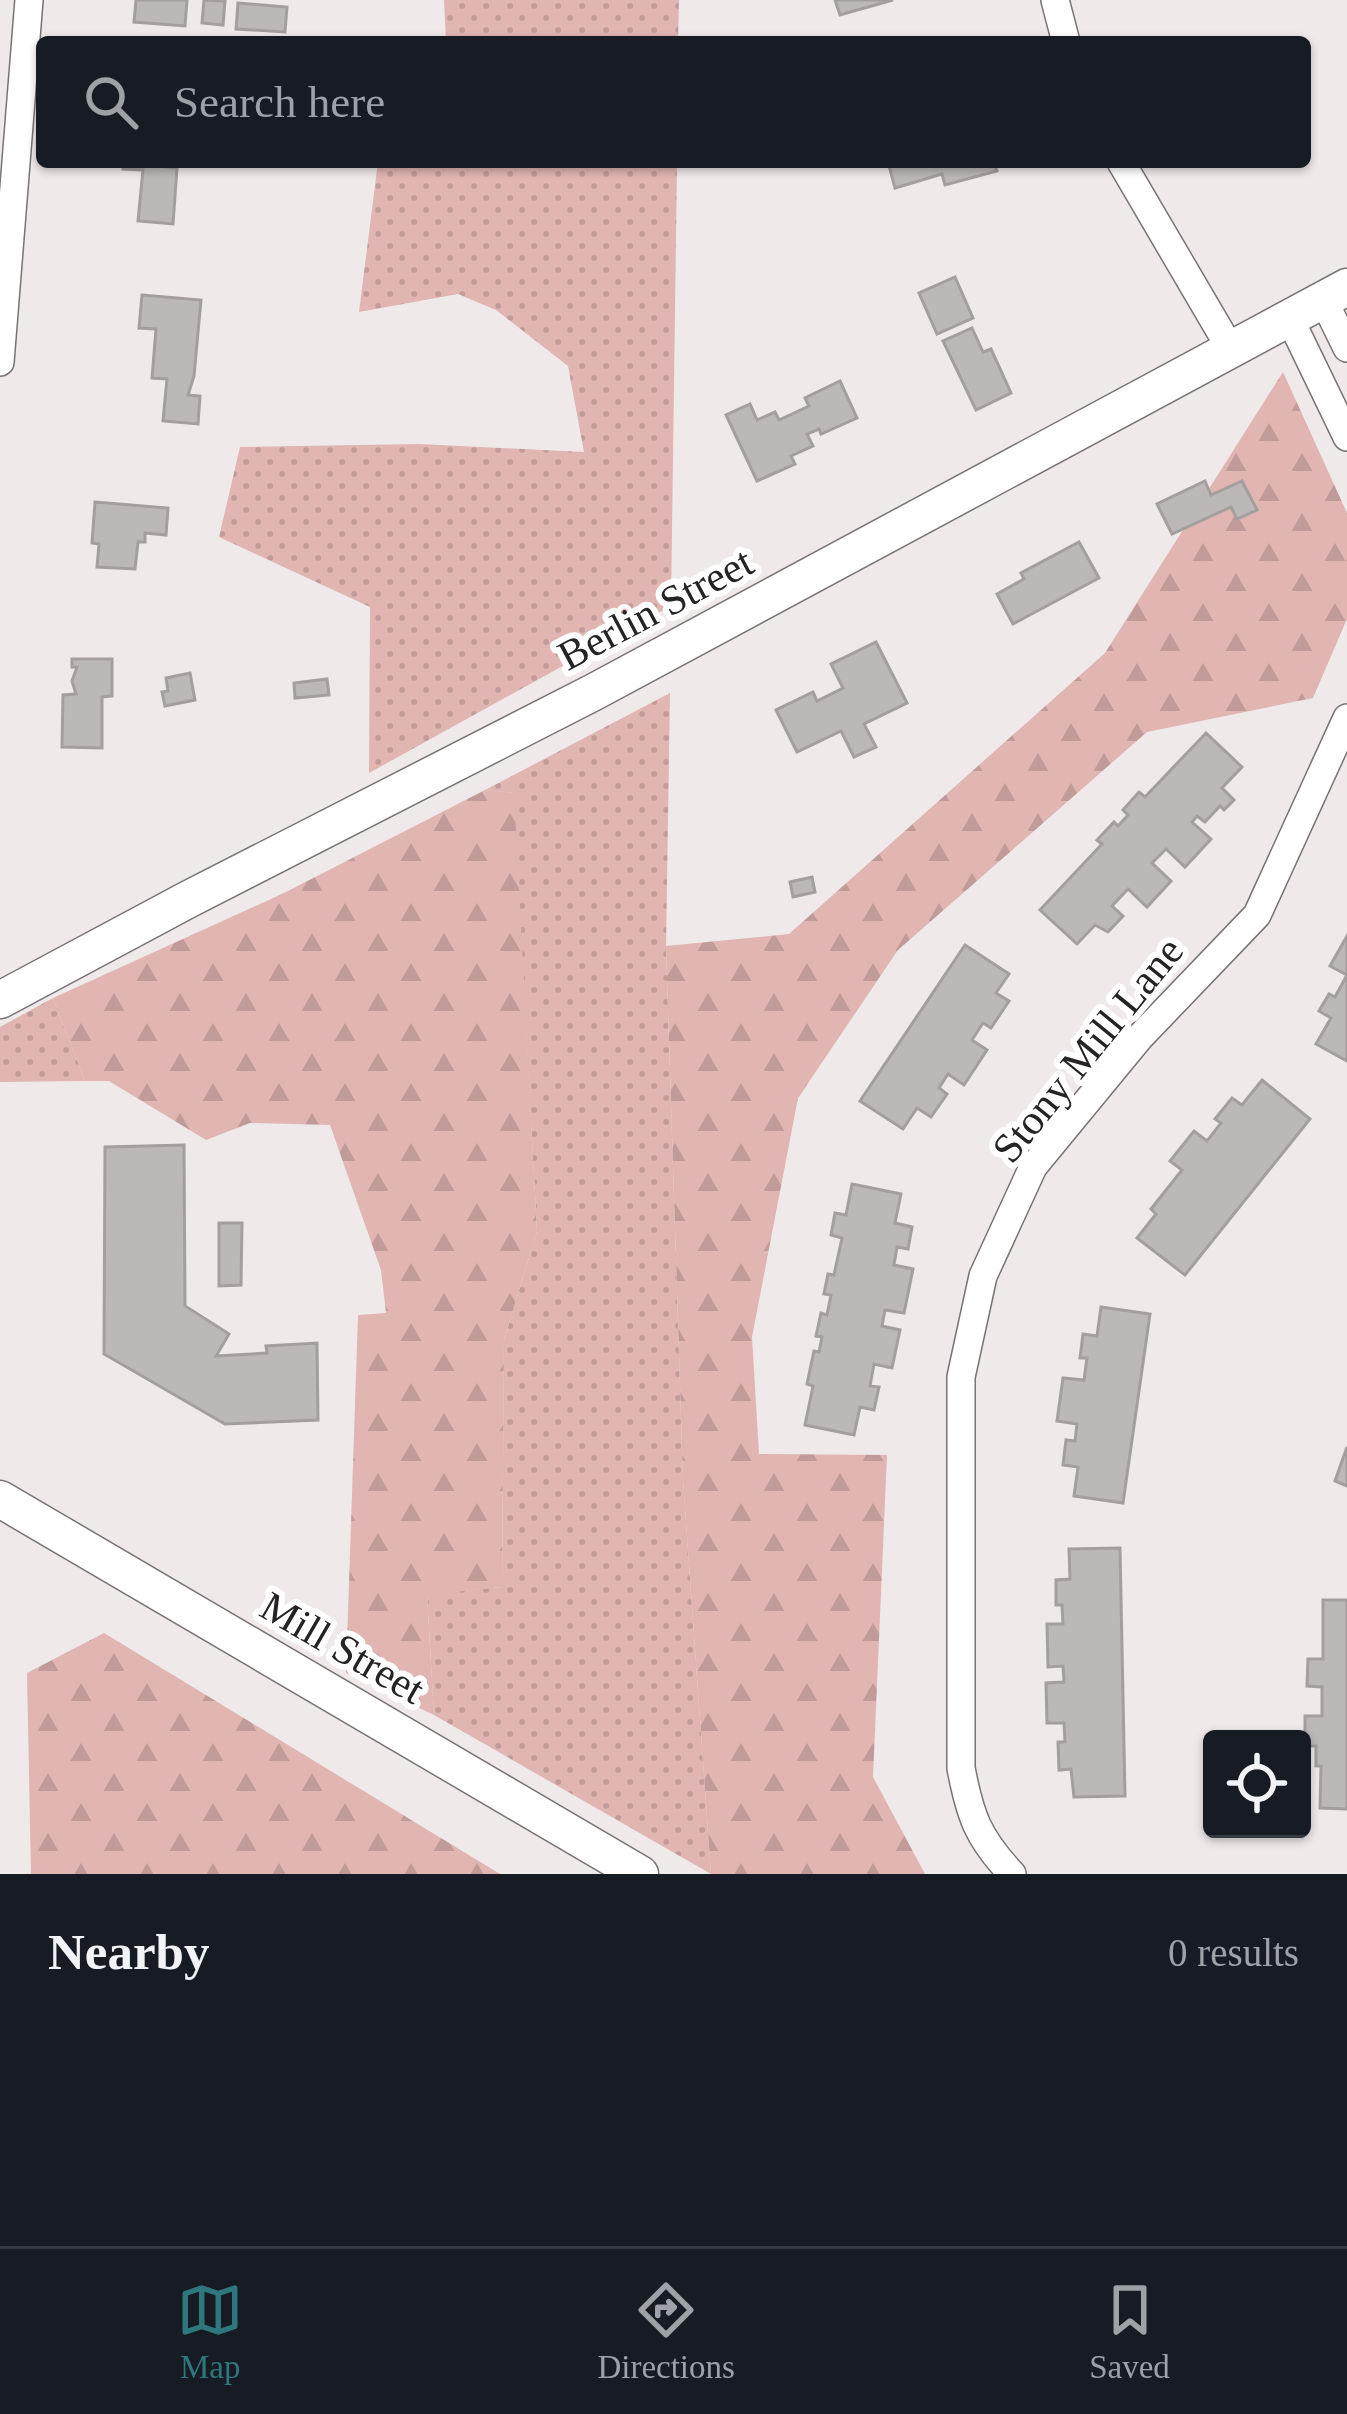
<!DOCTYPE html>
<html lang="en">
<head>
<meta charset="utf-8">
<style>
  :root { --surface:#171b24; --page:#20242c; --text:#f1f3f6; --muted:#9ea1a6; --line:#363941; --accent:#2e777d }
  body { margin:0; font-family:"Times New Roman",serif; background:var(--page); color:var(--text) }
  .controls { position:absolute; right:36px; bottom:36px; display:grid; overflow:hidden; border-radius:12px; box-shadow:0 3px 9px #0004 }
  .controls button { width:108px; height:108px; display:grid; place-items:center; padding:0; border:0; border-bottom:3px solid var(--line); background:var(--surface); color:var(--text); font:60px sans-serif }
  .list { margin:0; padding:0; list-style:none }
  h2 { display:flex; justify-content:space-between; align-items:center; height:156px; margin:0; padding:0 48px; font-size:51px }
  h2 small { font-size:39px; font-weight:400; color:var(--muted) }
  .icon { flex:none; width:66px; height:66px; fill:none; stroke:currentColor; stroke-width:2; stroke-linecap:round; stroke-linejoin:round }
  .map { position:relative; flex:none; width:1347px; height:1874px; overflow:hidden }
  .search { position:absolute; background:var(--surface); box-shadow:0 3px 9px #0004; left:36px; right:36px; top:36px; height:132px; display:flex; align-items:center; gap:30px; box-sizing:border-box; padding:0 42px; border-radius:12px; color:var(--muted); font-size:45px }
  .sheet { height:372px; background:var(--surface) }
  nav { display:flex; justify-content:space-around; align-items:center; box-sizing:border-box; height:168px; border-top:3px solid var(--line); background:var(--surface); font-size:33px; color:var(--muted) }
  nav a { display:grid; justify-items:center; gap:6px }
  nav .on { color:var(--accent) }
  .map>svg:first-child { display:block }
  .grass { fill:url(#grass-dots) }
  .forest { fill:url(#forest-firs) }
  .building { fill:#bdb8b8; stroke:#a49f9e; stroke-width:3 }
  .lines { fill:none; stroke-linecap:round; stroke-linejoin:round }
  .street-casing { stroke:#787473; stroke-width:30 }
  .secondary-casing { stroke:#787473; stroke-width:39 }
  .street { stroke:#fff; stroke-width:27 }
  .secondary { stroke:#fff; stroke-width:36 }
  .labels { text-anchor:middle; stroke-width:12; stroke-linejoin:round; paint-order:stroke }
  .street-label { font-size:42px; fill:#252323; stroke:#fff }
</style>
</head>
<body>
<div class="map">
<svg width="1347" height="1874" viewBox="0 0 1347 1874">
  <defs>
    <pattern id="grass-dots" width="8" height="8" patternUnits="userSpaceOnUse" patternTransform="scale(3)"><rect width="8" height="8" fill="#e0b5b2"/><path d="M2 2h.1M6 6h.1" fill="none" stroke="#c09b99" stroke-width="1.8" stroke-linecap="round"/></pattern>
    <pattern id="forest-firs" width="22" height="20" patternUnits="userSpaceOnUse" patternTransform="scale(3)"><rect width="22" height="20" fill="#e0b5b2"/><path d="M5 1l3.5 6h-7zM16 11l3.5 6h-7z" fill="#c09b99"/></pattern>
  </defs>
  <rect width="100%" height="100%" fill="#efe9e9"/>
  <g class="grass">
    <path d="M444,0h235l-1,42h-232z"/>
    <path d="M378,162h299l-6,444 -302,167 1,-166 -151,-70 21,-90 179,-3 165,8 -16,-86 -72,-56 -38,-16 -99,18z"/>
    <path d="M670,693l-4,253 17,534 28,394 -277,-159 -7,-121 75,-7 2,-247 33,-109 -24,-438 -28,-3z"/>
    <path d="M53,998l32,83 -85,1v-55z"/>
  </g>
  <g class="forest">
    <path d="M1283,372l64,141v106l-34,79 -166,34 -249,218 -100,148 -46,239 7,117 128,1 -14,322 52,97h-214l-28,-394 -17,-534 123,-12 316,-281z"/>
    <path d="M485,790l29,3 23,438 -33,109 -2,247 -75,8 7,120 -88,-42 12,-358 28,-2 -5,-43 -51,-145 -80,-2 -44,17 -97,-59h-24l-32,-83 231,-105z"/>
    <path d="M104,1633l396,241h-469l-4,-201z"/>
  </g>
  <g class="building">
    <path d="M136,0h51l-2,26 -51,-4z"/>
    <path d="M204,0l21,1 -2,24 -21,-2z"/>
    <path d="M835,0h58l-53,15z"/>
    <path d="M238,3l49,4 -2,25 -49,-3z"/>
    <path d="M123,162h36l-1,4 19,2 -4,56 -35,-3 5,-51 -20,-1z"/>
    <path d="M888,162h106l3,9 -52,14 -3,-11 -47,14z"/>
    <path d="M955,277l18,41 -36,16 -18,-41z"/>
    <path d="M142,295l59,5 -7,76 -6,19 12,1 -2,28 -35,-3 4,-42 -15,-1 4,-49 -17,-1z"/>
    <path d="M972,328l11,24 8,-3 20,44 -35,17 -33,-69z"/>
    <path d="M840,381l17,37 -36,16 -2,-5 -12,5 6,12 -22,10 4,8 -38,17 -31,-66 24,-11 7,16 18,-8 4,8 30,-14 -4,-8z"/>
    <path d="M1205,481l6,14 31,-14 15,29 -20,9 -6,-12 -59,27 -15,-30z"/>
    <path d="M95,502l73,6 -2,27 -21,-2v9h-7l-3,27 -38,-2 2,-23 -7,-1z"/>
    <path d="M1079,542l20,36 -86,46 -16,-30 27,-15 -3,-6z"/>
    <path d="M876,642l31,61 -43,21 12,23 -22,10 -13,-26 -44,21 -21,-42 37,-18 4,9 26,-13 -12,-24z"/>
    <path d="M72,659h40v37l-10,1v51l-40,-1 1,-52 13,-1 -4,-13 5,-14h-5z"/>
    <path d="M190,673l5,27 -30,6 -3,-14 6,-1 -2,-13z"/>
    <path d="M327,679l2,16 -34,3 -1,-15z"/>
    <path d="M1206,733l36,34 -20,21 12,12 -10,10 -4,-4 -15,16 -8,-6 -5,6 19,17 -26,28 -19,-18 -14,14 19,18 -24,26 -19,-18 -16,17 11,10 -15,16 -13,-7 -18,19 -37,-34 62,-66 -5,-4 17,-18 4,4 10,-11 -5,-5 16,-18 6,5z"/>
    <path d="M812,877l3,15 -22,5 -3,-15z"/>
    <path d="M1347,936v125l-31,-17 15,-26 -12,-7 10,-17 6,3 12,-22 -17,-9z"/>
    <path d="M965,945l44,29 -13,19 13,8 -18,27 -8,-5 -11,17 15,10 -23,35 -16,-11 -9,14 8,6 -16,23 -14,-9 -14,21 -43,-28z"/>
    <path d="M1262,1080l48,39 -125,156 -48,-37 19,-24 -5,-5 31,-39 -12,-9 24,-30 13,10 14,-18 -6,-4 17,-21 10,7z"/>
    <path d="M184,1145l1,161 44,28 -13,22 51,-3 -1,-7 51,-3 1,77 -93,4 -121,-70 1,-207z"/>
    <path d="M852,1184l49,10 -6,29 17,4 -4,22 -11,-2 -3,18 19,4 -9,44 -19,-3 -3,16 18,4 -8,38 -18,-4 -4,22 9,1 -5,23 -14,-3 -6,28 -49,-10 8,-39 -6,-2 7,-33 5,1 3,-15 -6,-1 5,-23 6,2 4,-20 -7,-1 4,-20 6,1 8,-37 -11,-3 4,-22 11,2z"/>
    <path d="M219,1223h23l-1,62 -22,1z"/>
    <path d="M1101,1307l49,7 -27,189 -49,-7 4,-29 -15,-2 3,-25 9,1 2,-17 -20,-3 6,-43 21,2 3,-22h-7l3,-24 14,2z"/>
    <path d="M1347,1447v39l-12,-5z"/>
    <path d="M1120,1548l5,248 -51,1 -3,-28 -12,1 -1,-28h7l-1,-19h-17l-1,-40 18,-1 -1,-16 -15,1 -1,-43h16l-1,-19h-6v-25l14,-1 -1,-30z"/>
    <path d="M1323,1600h24v209l-27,-1 1,-42h-5v-20h-11v-30h17v-29l-15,-1 1,-27h15z"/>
  </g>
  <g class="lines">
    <defs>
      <g id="street">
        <path d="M1055,0l11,42"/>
        <path d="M1121,162l109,186"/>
        <path d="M1323,299l24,49"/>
        <path d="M1289,317l58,120"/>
        <path d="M0,362l29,-362"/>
        <path d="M1012,1874c-34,-36 -42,-58 -51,-106v-391l22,-101 50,-109 107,-130 117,-122 90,-197"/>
      </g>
      <g id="secondary">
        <path d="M0,1000l189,-101 405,-207 753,-405"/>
        <path d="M0,1499l640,375"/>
      </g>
    </defs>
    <use href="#street" class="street-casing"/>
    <use href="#secondary" class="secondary-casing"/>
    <use href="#street" class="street"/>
    <use href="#secondary" class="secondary"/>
  </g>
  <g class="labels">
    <g class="street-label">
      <text transform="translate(655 608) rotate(-28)" y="15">Berlin Street</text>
      <text transform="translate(1087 1049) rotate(-51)" y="15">Stony Mill Lane</text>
      <text transform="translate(343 1647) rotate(30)" y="15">Mill Street</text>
    </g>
  </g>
</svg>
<div class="controls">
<button><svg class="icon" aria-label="locate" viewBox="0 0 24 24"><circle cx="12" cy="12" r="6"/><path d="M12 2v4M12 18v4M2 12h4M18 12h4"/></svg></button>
</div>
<div class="search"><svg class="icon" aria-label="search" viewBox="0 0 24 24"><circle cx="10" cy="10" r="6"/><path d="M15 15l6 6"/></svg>Search here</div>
</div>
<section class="sheet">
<h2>Nearby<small>0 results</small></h2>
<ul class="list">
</ul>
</section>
<nav>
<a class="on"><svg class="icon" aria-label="map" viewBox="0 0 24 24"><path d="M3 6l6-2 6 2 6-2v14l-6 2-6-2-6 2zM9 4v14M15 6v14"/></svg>Map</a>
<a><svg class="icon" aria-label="directions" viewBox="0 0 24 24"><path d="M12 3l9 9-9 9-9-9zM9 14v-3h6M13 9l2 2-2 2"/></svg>Directions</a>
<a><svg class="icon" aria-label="saved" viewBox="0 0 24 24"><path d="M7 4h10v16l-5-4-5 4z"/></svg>Saved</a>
</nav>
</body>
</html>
